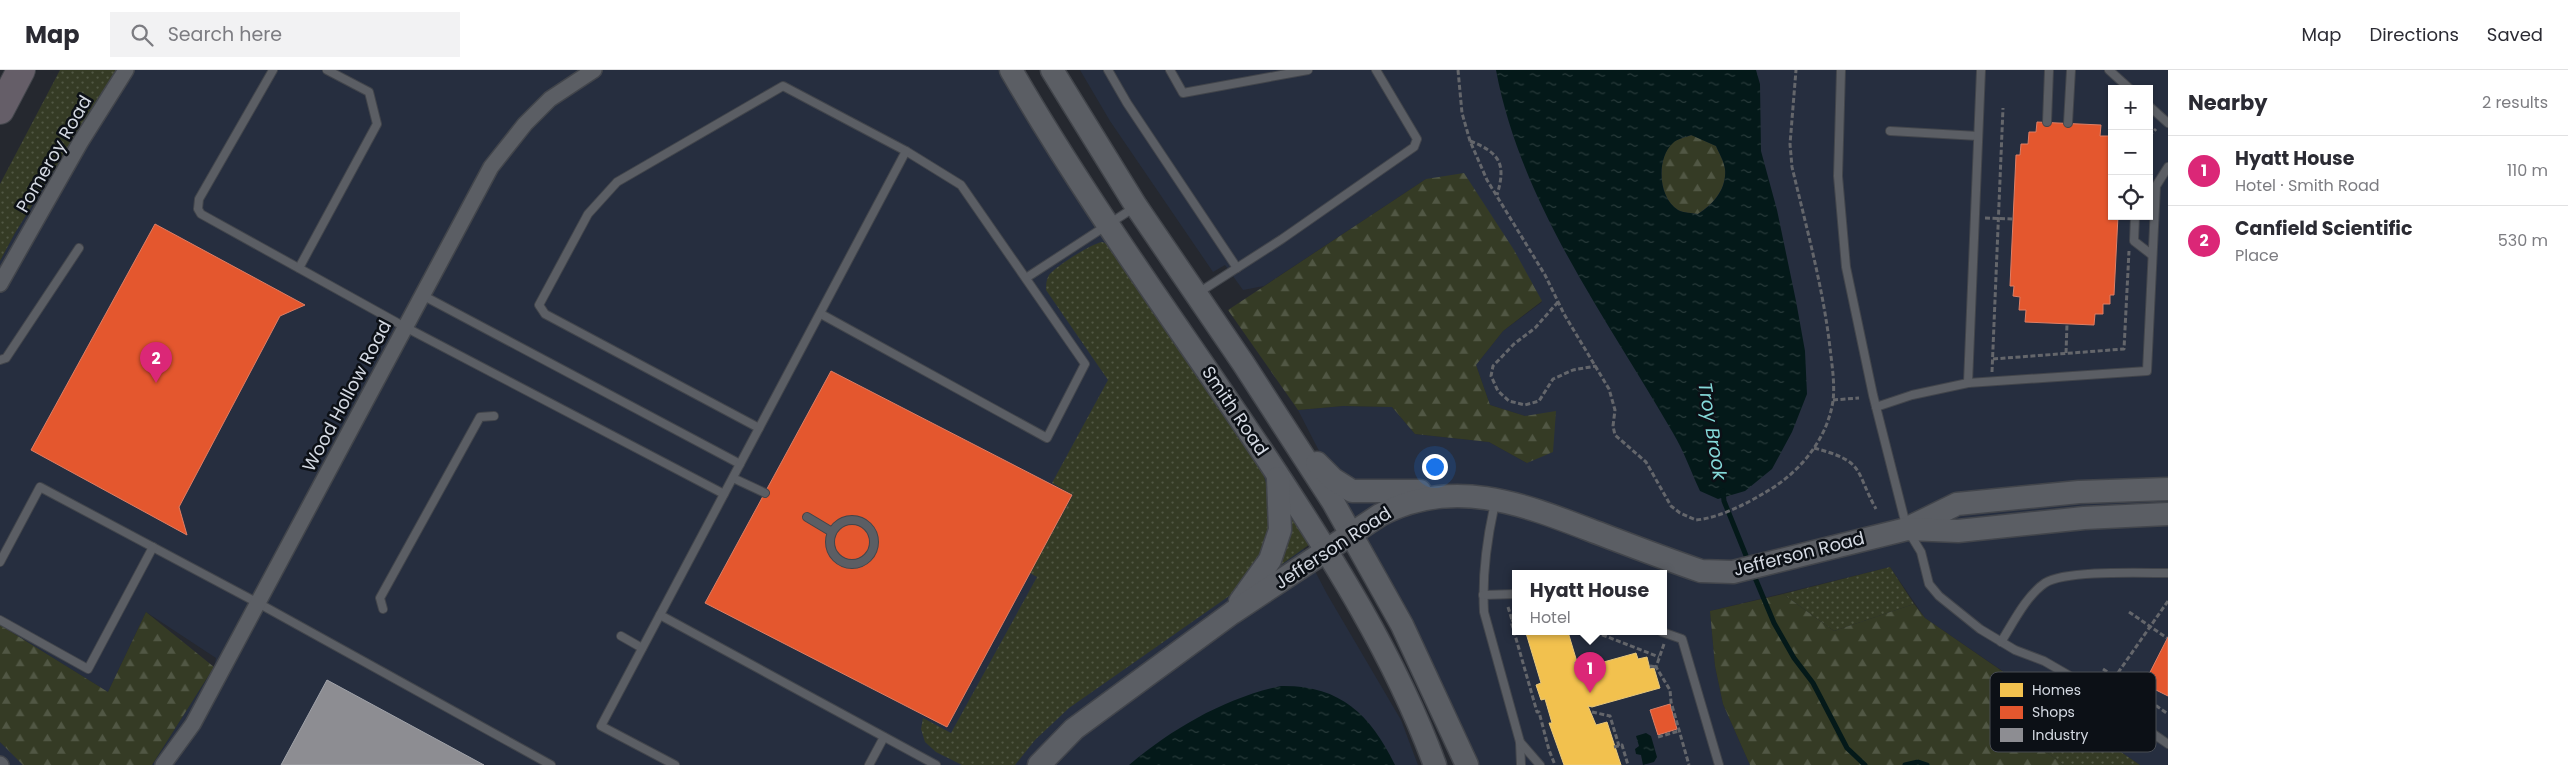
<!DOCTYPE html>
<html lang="en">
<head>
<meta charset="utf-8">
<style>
  :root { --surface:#fff; --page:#f2f2f3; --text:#2b2b33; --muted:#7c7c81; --line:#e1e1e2; --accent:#db2777 }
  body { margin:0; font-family:Poppins,sans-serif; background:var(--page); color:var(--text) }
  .controls { position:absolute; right:15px; top:15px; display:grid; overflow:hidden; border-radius:0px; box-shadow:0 1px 4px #0004 }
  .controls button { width:45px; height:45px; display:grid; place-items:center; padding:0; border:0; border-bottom:1px solid var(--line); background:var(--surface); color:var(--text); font:25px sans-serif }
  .you { position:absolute; left:1434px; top:396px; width:18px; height:18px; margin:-12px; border:4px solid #fff; border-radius:50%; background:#1a73e8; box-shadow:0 0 0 8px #1a73e833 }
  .badge { display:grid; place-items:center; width:32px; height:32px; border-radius:50%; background:var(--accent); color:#fff; font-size:16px; font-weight:700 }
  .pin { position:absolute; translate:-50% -41px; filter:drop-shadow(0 1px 2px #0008) }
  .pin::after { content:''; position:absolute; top:26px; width:18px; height:15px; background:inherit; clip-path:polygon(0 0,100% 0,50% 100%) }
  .popup { position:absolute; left:1512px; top:500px; width:155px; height:65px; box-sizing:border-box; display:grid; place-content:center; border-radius:0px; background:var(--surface); filter:drop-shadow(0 1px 4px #0005); font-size:16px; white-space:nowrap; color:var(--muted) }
  .popup b { font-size:19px; color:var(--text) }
  .popup::after { content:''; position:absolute; left:50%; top:100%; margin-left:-10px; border:10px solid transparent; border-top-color:var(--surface) }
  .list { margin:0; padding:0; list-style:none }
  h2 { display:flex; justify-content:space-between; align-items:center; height:65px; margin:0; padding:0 20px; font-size:21px }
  h2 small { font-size:16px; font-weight:400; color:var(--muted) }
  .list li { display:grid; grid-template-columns:32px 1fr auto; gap:15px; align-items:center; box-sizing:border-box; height:70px; padding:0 20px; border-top:1px solid var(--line) }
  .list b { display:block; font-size:19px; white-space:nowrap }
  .list p { margin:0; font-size:16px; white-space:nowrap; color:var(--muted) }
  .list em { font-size:16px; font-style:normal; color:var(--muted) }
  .icon { flex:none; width:28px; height:28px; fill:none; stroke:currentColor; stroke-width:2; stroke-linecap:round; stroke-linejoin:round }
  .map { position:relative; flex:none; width:2168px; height:695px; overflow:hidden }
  header { display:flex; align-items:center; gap:30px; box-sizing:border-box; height:70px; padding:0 25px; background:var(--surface); border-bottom:1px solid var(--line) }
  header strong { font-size:24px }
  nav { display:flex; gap:28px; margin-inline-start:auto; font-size:18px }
  .search { width:350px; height:45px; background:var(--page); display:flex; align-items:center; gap:12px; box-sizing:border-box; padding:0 18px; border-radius:0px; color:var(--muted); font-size:19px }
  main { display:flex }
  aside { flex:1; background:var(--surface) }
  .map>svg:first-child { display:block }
  .built { fill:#262e3f; fill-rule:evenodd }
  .green { fill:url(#green-dots) }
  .forest { fill:url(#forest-firs) }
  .water { fill:url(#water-ripples); fill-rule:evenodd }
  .homes { fill:#f2c14e; stroke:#e9c87a }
  .shops { fill:#e4572e; stroke:#df7e64 }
  .industry { fill:#8d8d92; stroke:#a2a4aa }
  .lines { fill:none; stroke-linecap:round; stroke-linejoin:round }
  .stream { stroke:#041919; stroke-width:5 }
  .lane-casing { stroke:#42454b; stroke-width:10 }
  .street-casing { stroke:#42454b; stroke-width:18 }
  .secondary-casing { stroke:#42454b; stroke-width:25 }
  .highway-casing { stroke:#42454b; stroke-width:30 }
  .path { stroke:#64666b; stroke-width:3; stroke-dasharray:5 2.5; stroke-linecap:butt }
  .lane { stroke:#5b5e64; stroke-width:8 }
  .street { stroke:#5b5e64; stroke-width:15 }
  .secondary { stroke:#5b5e64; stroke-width:22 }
  .highway { stroke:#655e68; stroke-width:28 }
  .labels { text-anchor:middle; stroke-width:5; stroke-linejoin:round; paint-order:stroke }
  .street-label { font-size:18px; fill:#d4d9e2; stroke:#0c1016 }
  .water-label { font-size:19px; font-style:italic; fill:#85d9d9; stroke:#0c1016 }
  .key { fill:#0c1016; stroke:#484c53; stroke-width:1 }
  .key-label { font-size:14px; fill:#d4d9e2 }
</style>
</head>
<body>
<header>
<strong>Map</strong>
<div class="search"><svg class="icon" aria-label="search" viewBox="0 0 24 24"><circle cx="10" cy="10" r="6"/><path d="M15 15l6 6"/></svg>Search here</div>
<nav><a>Map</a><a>Directions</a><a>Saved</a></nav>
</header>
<main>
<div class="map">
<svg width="2168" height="695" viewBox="0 0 2168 695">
  <defs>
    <pattern id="green-dots" width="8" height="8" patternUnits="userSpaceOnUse" patternTransform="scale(1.25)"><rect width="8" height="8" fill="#353b25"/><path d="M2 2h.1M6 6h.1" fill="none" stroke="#515744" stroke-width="1.8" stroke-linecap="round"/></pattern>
    <pattern id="forest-firs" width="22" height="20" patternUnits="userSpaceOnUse" patternTransform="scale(1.25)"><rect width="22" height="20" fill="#353b25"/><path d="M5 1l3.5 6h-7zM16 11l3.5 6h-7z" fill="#515744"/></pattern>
    <pattern id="water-ripples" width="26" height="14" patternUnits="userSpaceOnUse" patternTransform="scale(1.25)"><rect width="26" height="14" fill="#041919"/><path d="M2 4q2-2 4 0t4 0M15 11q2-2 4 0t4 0" fill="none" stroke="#283a3a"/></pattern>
  </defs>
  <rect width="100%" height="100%" fill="#25282f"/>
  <g class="built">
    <path d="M116,0h884l26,49 236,351 65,124 74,126 17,45h-1266l62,-98 2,-9 -70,-46 -38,80 -108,-67v-364l15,-28z"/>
    <path d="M1080,0h1088v695h-28l-215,-147 -35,-51 -180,44 5,55 8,38 27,61h-277l-102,-213 -73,-142 45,-4 49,1 23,27 74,8 38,21 -2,-47 -35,-11 -14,-40 27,-34 39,-29 -116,-123 -162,107 -21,4 -18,-25 -12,7 -103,-151zM2112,19h37v127h-37zM1516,504h148v58h-148z"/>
    <path d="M0,672l10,9 13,14h-23z"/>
  </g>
  <g class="green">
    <path d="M60,0h56l-101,163 -15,28v-77z"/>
    <path d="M1102,172l6,2 154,226 8,26v26l-6,28 -32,44 -163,114 -34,32 -20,25h-53l-26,-13 -11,-10 -4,-13 2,-11 28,15 86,-156 -7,-4 43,-78 -21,-12 56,-103 -62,-90c0,-5 0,-10 3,-15 7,-9 42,-31 53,-33z"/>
    <path d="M1289,441l21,33 -32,23z"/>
    <path d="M1890,497l24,37 -80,27 -51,-37z"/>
    <path d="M1999,599l141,96h-76l-50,-37z"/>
  </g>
  <g class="forest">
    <path d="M1692,65l24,11c3,7 8,15 9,23 2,20 -12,35 -27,45 -6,-1 -15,-1 -20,-4 -20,-12 -22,-52 -5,-68 4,-3 13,-5 19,-7z"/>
    <path d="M1464,103l50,77 28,51 -39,30 -27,34 14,40 35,11 31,-5 -3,41 -26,11 -38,-21 -74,-8 -23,-27 -49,-1 -45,4 -70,-100 198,-131z"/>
    <path d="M1783,524l51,37 80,-27 11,14 74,51 15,59 50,37h-314l-27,-61 -8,-38 -5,-55z"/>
    <path d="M146,542l68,55 -62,98h-129l-23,-23v-117l108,67z"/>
  </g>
  <g class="water">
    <path d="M1496,0h260l4,14 1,67 16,59 19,91 9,50 2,43 -15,38 -20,37 -27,22 -27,8 -18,-8c-9,-19 -16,-40 -27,-58 -67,-116 -152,-229 -177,-363zM1691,65l25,11c3,7 8,15 9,23 2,20 -12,36 -27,45 -6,-1 -15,-1 -20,-4 -20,-12 -22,-52 -5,-67 4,-4 13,-6 18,-8z"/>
    <path d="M1281,616c59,-1 89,28 114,79h-266c44,-37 96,-67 152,-79z"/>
    <path d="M1646,663l5,3 6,21 -3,5 -11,3 -2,-10 -5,-1 -1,-5 4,-3 -3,-10z"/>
  </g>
  <path class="homes" d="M1531,562h37l9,30h-3l3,11 6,-2 -1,-3 54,-15 2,6 9,-2 3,12 4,-1 6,20 -68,19 -4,-1 8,19 11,-3 14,43h-57l-15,-42h3l-7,-24 -4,1 -5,-15 5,-2 -15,-50z"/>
  <g class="shops">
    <path d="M2037,52l64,3 -1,11h9v11h3v69h6l-4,79h-4v9h-7v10h-8l-1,11 -69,-3 1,-12h-7l1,-13 -7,-1 1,-10h-4l6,-131h4l1,-11h7l1,-12h7z"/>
    <path d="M155,154l150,81 -25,11 -101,191 8,28 -156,-85z"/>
    <path d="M831,301l241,124 -125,232 -242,-124z"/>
    <path d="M2168,567v59l-24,-12z"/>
    <path d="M1670,634l7,25 -19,6 -8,-25z"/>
  </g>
  <path class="industry" d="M327,610l157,85h-203z"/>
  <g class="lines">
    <g class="stream">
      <path d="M1723,421l1,10 25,62"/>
      <path d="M1753,503l21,50 20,35 19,25 34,65 18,17"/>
      <path d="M1905,695l13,-3 9,3"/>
    </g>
    <defs>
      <g id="lane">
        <path d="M273,0l-74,129 -1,10 3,5 204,113 319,167"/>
        <path d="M1108,0l19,33 110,165"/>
        <path d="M1170,0l13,23 125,-23"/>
        <path d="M1841,0l-3,106 8,91 27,128 34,134 14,23 8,32 10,12 41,33 35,21 29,11 26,15 98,68"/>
        <path d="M2109,0l21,19"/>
        <path d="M2149,36l19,17"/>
        <path d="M2047,52l2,-52"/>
        <path d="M2068,53l3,-53"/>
        <path d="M1890,61l88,5"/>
        <path d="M2135,146l-1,25 18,14"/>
        <path d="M299,198l78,-144 -8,-32 -42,-22"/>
        <path d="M1026,208l109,-71"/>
        <path d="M1198,223l84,-54 132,-92 3,-8 -41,-69"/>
        <path d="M422,225l318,169"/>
        <path d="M0,290l6,-2 73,-110"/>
        <path d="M1968,313l13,-313"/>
        <path d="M1876,337l36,-12 56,-12 179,-12 9,-185 12,-19"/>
        <path d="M759,358l-214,-114 -6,-9 49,-91 29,-32 166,-96 123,65 55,34 124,179 -38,74 -226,-124"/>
        <path d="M733,408l32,15"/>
        <path d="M1495,433c-8,35 -13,73 -11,109l36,130 1,23"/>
        <path d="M807,447l25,15"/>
        <circle cx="852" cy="472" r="22"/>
        <path d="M0,492l40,-75 218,116 293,162"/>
        <path d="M1483,525l33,-1"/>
        <path d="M383,539l-3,-11 100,-181 14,-1"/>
        <path d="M660,545l276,150"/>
        <path d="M0,550l88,49 65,-122"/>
        <path d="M1662,562l20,7 37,126"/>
        <path d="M621,566l21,12"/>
        <path d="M2001,572c12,-19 25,-46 44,-59 21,-13 96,-10 123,-10"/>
        <path d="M1520,672l20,23"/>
        <path d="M675,695l-74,-39 305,-575"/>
        <path d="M869,695l15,-28"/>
      </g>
      <g id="street">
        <path d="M0,214l80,-141 46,-73"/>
        <path d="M0,694l1,1"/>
        <path d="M163,695l30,-41 298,-557 34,-43 25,-25 44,-29"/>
      </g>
      <g id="secondary">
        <path d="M1011,0c78,135 171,261 257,390 64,97 127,196 167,305"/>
        <path d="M1052,0l84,136 107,157 90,139 69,123 65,140"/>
        <path d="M1317,393l16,16 19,12h68"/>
        <path d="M1910,457l47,-23 122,-12 89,-3"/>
        <path d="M1240,532l30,-42 10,-30 -2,-52"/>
        <path d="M1039,695l35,-36 34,-25 124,-91 148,-98c72,-38 140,-12 210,15 37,14 73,28 111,41l32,1 174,-43 51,2 126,-13 84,-4"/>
      </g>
      <path id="highway" d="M0,40l21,-40"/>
    </defs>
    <use href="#lane" class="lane-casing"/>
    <use href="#street" class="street-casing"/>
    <use href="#secondary" class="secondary-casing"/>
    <use href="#highway" class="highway-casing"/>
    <g class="path">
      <path d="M1458,0l4,43 8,28 17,39 58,95 19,39 45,75 6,21 -2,16 2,9 31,27 25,44 9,7 16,7c23,-2 50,-16 70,-28 33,-19 61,-52 67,-91 2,-17 -1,-36 -3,-53 -7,-61 -24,-122 -38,-181l-2,-23 6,-74"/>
      <path d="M2149,66l7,-7"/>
      <path d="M1470,71c31,12 36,24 27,54"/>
      <path d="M1985,148l28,1"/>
      <path d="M1558,232l-23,26 -21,16 -21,22 -2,10 7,15 11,10 16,4 14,-4 14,-22 20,-9 23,-4"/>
      <path d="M2066,283l1,-29"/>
      <path d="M1993,289l131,-10 5,-98"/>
      <path d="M1992,302l11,-264"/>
      <path d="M1833,330l26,-2"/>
      <path d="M1814,378c52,14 40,21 62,61"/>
      <path d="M2168,531l-53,76 53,37"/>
      <path d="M1508,537l4,13"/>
      <path d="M2129,542l38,26"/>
      <path d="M1516,550l-5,1 26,91h2l10,38 6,15"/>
      <path d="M1595,562l64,25"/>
      <path d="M1664,574l-8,23 14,23 1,12 18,63"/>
      <path d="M1650,596l6,1"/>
      <path d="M2103,599l12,8"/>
      <path d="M1592,642l18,4 9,30"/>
      <path d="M1658,667l21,-6"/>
      <path d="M1614,677l8,-2 6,20"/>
    </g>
    <use href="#lane" class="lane"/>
    <use href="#street" class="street"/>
    <use href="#secondary" class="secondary"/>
    <use href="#highway" class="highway"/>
  </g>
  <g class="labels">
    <g class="street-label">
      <text transform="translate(54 84) rotate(-60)" y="6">Pomeroy Road</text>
      <text transform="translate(347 326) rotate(-62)" y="6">Wood Hollow Road</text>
      <text transform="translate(1235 341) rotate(56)" y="6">Smith Road</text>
      <text transform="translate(1333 478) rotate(-33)" y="6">Jefferson Road</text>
      <text transform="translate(1799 484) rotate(-14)" y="6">Jefferson Road</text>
    </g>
    <g class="water-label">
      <text transform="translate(1713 361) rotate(81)" y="7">Troy Brook</text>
    </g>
  </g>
  <rect x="1990" y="602" width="166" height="80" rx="8" class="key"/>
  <rect x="2000" y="613" width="23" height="14" fill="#f2c14e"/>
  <rect x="2000" y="636" width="23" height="13" fill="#e4572e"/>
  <rect x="2000" y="658" width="23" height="14" fill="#8d8d92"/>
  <g class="key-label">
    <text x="2032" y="625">Homes</text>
    <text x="2032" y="647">Shops</text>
    <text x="2032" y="670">Industry</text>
  </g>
</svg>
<div class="controls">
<button>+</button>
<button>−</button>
<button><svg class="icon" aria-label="locate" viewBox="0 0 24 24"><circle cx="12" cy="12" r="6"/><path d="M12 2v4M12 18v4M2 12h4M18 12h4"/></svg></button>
</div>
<div class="you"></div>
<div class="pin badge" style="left:1590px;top:623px">1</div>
<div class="popup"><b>Hyatt House</b>Hotel</div>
<div class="pin badge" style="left:156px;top:313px">2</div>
</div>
<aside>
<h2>Nearby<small>2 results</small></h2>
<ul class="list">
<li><span class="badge">1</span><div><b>Hyatt House</b><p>Hotel · Smith Road</p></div><em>110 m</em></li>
<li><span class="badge">2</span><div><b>Canfield Scientific</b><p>Place</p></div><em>530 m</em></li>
</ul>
</aside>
</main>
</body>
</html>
